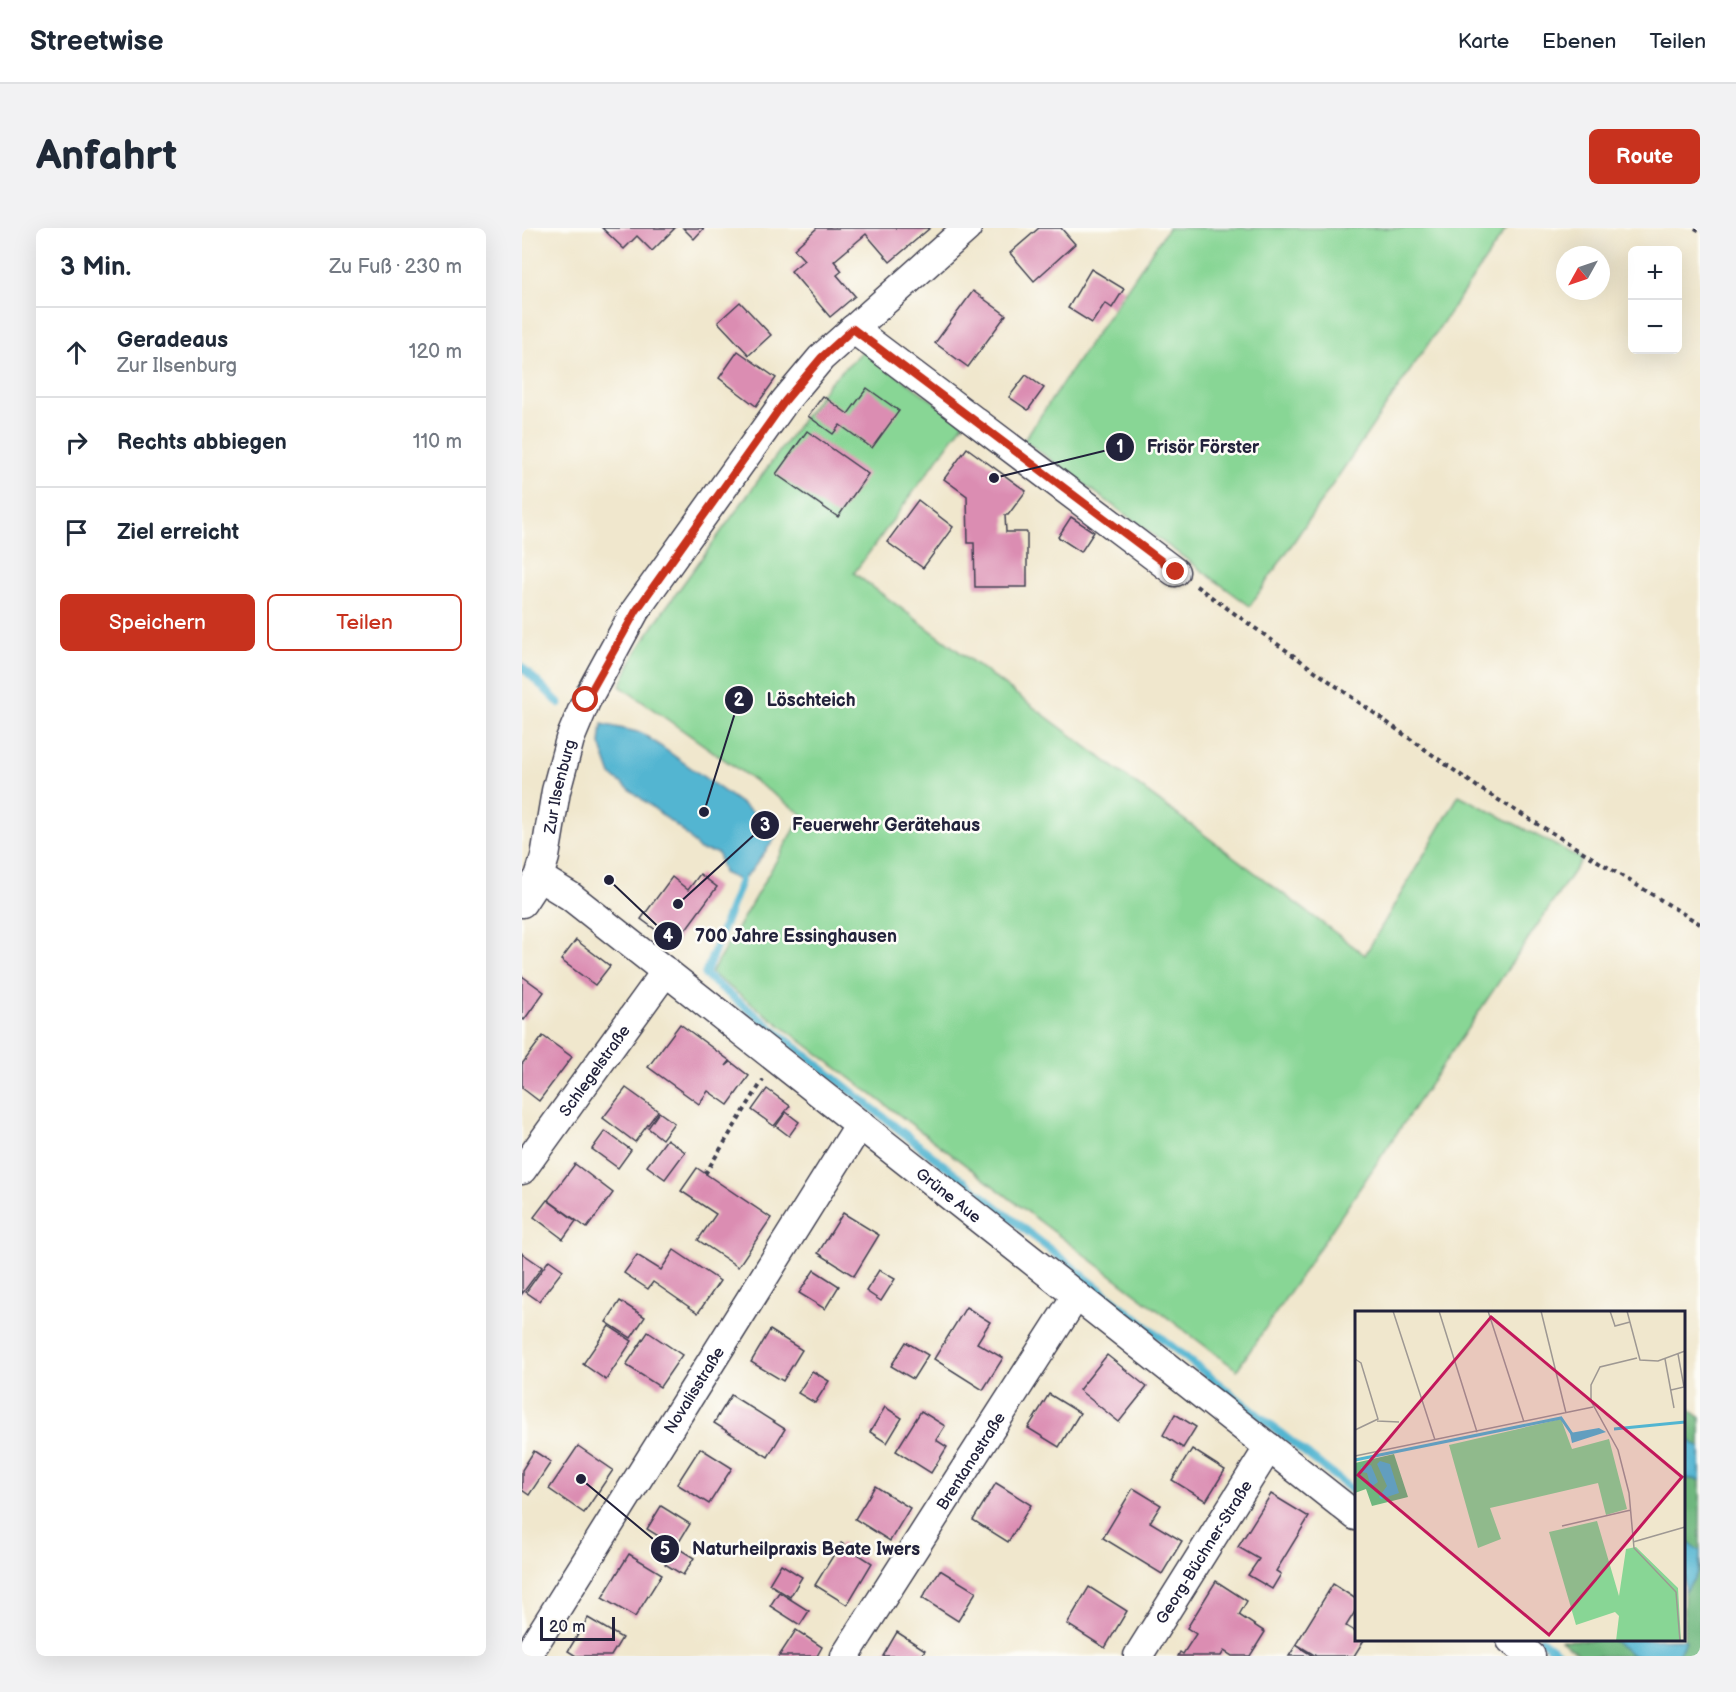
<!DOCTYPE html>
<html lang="de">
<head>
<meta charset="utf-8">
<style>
  :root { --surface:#fff; --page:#f2f2f3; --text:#1f2937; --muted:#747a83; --line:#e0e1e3; --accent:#c8321e }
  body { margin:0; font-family:"Balsamiq Sans",sans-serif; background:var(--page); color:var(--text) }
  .controls { position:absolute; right:18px; top:18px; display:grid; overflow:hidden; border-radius:9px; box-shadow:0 6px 24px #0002 }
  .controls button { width:54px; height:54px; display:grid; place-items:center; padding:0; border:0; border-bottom:2px solid var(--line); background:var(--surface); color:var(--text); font:30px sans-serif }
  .compass { position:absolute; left:1034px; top:18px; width:54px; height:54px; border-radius:50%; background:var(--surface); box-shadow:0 6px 24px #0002; rotate:230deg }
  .scale { position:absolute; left:18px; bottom:15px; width:75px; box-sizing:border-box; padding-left:6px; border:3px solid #22223b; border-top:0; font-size:16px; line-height:21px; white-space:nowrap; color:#22223b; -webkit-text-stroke:4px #fdfcf7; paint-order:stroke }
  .stop { position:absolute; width:18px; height:18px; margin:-14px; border:4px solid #c8321e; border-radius:50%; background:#fff }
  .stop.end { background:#c8321e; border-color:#fff; box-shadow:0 2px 6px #0008 }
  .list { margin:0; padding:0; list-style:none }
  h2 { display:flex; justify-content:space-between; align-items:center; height:78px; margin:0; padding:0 24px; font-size:26px }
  h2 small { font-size:20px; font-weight:400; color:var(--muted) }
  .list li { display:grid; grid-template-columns:39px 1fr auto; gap:18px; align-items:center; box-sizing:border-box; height:90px; padding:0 24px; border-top:2px solid var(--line) }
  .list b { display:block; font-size:22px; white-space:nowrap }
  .list p { margin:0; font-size:20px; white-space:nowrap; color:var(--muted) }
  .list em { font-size:20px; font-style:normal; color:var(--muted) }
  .actions { display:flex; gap:12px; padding:18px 24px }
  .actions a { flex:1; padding:14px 0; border:2px solid var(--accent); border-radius:9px; text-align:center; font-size:21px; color:var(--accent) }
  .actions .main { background:var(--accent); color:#fff }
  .icon { flex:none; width:33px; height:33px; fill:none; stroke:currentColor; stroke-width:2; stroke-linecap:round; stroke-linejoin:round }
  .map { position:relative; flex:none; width:1178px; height:1428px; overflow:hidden; border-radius:9px }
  header { display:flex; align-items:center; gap:36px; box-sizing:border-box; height:84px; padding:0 30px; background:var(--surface); border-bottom:2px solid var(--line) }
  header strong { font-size:28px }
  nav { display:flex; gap:33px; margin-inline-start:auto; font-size:21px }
  .intro { display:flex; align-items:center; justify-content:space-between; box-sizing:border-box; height:144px; padding:0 36px }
  h1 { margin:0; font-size:42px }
  .button { padding:15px 27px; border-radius:9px; background:var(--accent); color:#fff; font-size:21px; font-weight:700 }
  main { display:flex; gap:36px; padding:0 36px }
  aside { flex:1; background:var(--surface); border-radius:9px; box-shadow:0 6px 24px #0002 }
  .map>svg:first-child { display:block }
  .green { fill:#88d695; stroke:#557c68; stroke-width:1.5 }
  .forest { fill:#6eb77e; stroke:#486c5c; stroke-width:1.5 }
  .water { fill:#52b5d1; stroke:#3a6c86; stroke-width:1.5 }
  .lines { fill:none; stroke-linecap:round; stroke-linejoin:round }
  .stream { stroke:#52b5d1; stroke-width:8 }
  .building { fill:#db8db2 }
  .minor-casing { stroke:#414051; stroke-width:31 }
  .path { stroke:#414051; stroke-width:4; stroke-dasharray:4.5 4.5; stroke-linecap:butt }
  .minor { stroke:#fff; stroke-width:28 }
  .route { stroke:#c8321e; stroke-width:8 }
  .labels { text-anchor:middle; stroke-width:5; stroke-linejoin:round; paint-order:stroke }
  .street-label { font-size:16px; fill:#22223b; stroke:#fdfcf7 }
  .inset-river { fill:none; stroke:#52b5d1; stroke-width:3 }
  .inset-road { fill:none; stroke:#9e9893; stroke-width:1.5 }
  .view { fill:#c2185b; fill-opacity:0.15; stroke:#c2185b; stroke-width:3 }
  .inset-edge { fill:none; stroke:#22223b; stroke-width:3 }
  .leader { fill:none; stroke:#22223b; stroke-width:2 }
  .callout-dot { fill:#22223b; stroke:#fdfcf7; stroke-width:2 }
  .mark-label { font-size:18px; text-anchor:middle; font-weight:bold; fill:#fff }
  .callout-label { font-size:18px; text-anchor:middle; font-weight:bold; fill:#22223b; stroke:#fdfcf7; stroke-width:5; stroke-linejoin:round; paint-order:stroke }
</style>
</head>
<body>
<header>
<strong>Streetwise</strong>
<nav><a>Karte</a><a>Ebenen</a><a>Teilen</a></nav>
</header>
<div class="intro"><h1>Anfahrt</h1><a class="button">Route</a></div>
<main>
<aside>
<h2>3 Min.<small>Zu Fuß · 230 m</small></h2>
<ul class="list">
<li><svg class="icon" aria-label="ahead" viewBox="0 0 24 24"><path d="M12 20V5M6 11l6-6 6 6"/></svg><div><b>Geradeaus</b><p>Zur Ilsenburg</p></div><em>120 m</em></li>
<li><svg class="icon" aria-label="right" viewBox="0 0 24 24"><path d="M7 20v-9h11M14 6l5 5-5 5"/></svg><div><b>Rechts abbiegen</b></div><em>110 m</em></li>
<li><svg class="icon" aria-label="arrive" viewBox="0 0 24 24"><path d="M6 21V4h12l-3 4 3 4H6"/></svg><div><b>Ziel erreicht</b></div></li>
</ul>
<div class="actions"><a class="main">Speichern</a><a>Teilen</a></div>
</aside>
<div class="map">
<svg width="1178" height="1428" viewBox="0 0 1178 1428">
  <rect width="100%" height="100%" fill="#fdfcf7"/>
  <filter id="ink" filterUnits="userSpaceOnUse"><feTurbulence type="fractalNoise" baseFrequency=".0167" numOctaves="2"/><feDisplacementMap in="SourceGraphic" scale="12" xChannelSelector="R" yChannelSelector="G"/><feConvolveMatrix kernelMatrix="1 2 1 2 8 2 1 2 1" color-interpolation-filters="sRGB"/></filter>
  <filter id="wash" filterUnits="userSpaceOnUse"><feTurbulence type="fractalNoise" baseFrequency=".008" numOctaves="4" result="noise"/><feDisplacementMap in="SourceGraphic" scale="24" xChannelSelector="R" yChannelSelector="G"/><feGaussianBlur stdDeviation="1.35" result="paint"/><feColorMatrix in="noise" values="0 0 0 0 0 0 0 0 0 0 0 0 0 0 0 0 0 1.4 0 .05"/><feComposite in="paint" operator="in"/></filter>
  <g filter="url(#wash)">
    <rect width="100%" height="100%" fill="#f0e7cd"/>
    <g class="green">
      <path d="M646,0h339l-257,378 -226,-166z"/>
      <path d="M341,123l101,72 -110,150 511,382 94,-160 123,64 -345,511 -526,-397 92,-158 -183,-129 16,-34 26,-39 167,-230z"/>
    </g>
    <path class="forest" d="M1162,1177l16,12v239h-118l-21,-16h123z"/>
    <g class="water">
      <path d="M80,496l40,9 129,92 5,12 -25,34 -10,10 -18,-8 -5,-20 -18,-3 -17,-19 -72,-56 -11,-31z"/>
      <path d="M1162,1209l16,11v32l-16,-2z"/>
      <path d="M1162,1312l16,11c0,20 -3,26 -16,41z"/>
      <path d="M1162,1411l2,2 -9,15h-43l-22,-16z"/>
    </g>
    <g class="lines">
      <g class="stream">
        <path d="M0,439l37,36"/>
        <path d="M217,644l2,9 -36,94 651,518"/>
        <path d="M1019,1412l21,16"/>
      </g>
    </g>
    <g id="blocks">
      <g class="building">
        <path d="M80,0h73l-23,23 -15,-15 -13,13z"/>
        <path d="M161,0h21l-10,11z"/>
        <path d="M295,0h113l-40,34 -24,-28 -32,27 8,10 -5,4 18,21 -25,21 -39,-46 13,-11 -10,-11z"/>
        <path d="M517,0h22l14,16 -41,37 -24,-28z"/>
        <path d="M569,41l33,20 -12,19 -7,-5 -13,20 -24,-15z"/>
        <path d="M451,63l33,24 -38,52 -33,-24z"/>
        <path d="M218,74l31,33 -22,20 -31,-33z"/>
        <path d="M216,123l38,27 -20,28 -37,-28z"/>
        <path d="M504,147l18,13 -16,22 -19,-13z"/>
        <path d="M345,160l32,23 -27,37 -32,-23 -7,9 -25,-18 15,-20 25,18z"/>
        <path d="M285,203l61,43 -30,43 -62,-43z"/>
        <path d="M445,220l59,43 -18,24h-3l1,17h21v55h-52l-1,-44h-6l-1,-47 -23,-17z"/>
        <path d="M396,272l35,27 -30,41 -36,-26z"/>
        <path d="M549,289l23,15 -13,20 -23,-15z"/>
        <path d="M178,646l17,13 -42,57 -34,-25 31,-42 16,13z"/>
        <path d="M54,712l34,26 -15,19 -34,-25z"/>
        <path d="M0,748l22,16 -20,28 -2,-2z"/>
        <path d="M158,796l50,37 -4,5 5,-4 18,14 -21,29 -20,-14 -9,13 -51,-37z"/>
        <path d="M21,808l29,21 -33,44 -17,-13v-24z"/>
        <path d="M104,860l32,23 -23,31 -32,-24z"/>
        <path d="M245,861l23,17 -16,20 -22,-16z"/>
        <path d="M137,884l15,11 -12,16 -14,-11z"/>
        <path d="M264,884l13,10 -10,14 -13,-10z"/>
        <path d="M83,903l26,19 -13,18 -26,-19z"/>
        <path d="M145,911l18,13 -20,27 -18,-13z"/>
        <path d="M53,936l38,29 -26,35 -39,-28z"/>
        <path d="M175,940l74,50 -33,49 -40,-27 18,-26 -35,-23z"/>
        <path d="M25,972l29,21 -13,18 -29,-22z"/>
        <path d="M321,985l36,22 -25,41 -36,-23z"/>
        <path d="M152,1022l46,31 -22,32 -45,-31 -5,7 -24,-16 13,-18 24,15z"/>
        <path d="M0,1025l20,14 -20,27z"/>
        <path d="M27,1032l14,10 -24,31 -13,-9z"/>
        <path d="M292,1042l25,16 -14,23 -26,-16z"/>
        <path d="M357,1042l16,9 -14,22 -15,-10z"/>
        <path d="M98,1073l25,16 -14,21 -25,-16z"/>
        <path d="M444,1079l24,15 -13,21 26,15 -20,32 -49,-31z"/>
        <path d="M87,1098l23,15 -26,39 -23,-16z"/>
        <path d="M248,1102l32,20 -19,31 -32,-19z"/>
        <path d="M126,1104l34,23 -22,32 -34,-22z"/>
        <path d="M384,1114l22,13 -15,24 -22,-13z"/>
        <path d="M585,1127l40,32 -28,35 -40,-32z"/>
        <path d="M290,1143l17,10 -14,22 -17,-10z"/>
        <path d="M527,1166l31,19 -21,34 -31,-19z"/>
        <path d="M209,1167l54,34 -17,28 -54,-34z"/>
        <path d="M363,1179l17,11 -15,25 -17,-11z"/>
        <path d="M399,1183l24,15 -9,14 11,7 -16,26 -35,-22z"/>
        <path d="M653,1186l21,13 -13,21 -20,-13z"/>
        <path d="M56,1218l35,24 -29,43 -35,-24z"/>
        <path d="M178,1220l32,20 -23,36 -32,-20z"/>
        <path d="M670,1221l33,21 -19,31 -34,-21z"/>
        <path d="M12,1223l17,11 -22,33 -7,-5v-20z"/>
        <path d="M474,1255l35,22 -23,37 -35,-22z"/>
        <path d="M353,1258l35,22 -20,33 -35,-22z"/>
        <path d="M611,1260l28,17 -11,17 32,19 -20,33 -59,-36z"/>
        <path d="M749,1266l38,23 -33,54 5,3 -9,15 -24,-14 11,-16 -21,-12z"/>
        <path d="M139,1278l29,18 -14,23 -29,-18z"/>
        <path d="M319,1315l31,20 -25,42 -32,-20z"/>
        <path d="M154,1319l18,11 -11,17 -18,-11z"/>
        <path d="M107,1326l33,20 -27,43 -33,-19z"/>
        <path d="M259,1336l21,13 -12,20 -21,-13z"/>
        <path d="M418,1342l36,22 -18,29 -36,-23z"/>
        <path d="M694,1353l31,20 -8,14 26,17 -15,24h-18l-8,-5 -3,5h-43l2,-4 3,2 13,-20 -9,-6z"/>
        <path d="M811,1356l23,15v11l-10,16 10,6v8h8l-10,16h-38l-20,-12z"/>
        <path d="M567,1359l38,24 -22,37 -38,-24z"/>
        <path d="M257,1364l30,19 -9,14 -30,-19z"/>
        <path d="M66,1390l34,20 -11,18h-35l-8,-5z"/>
        <path d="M274,1402l26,17 -5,9h-38z"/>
        <path d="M375,1404l28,18 -4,6h-38z"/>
        <path d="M774,1417l17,11h-24z"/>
      </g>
    </g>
  </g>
  <g filter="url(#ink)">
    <use href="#blocks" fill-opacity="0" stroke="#414051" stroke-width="1.5"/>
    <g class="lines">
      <defs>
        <g id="minor">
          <path d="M331,101l322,243"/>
          <path id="s1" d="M17,649l31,19 786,620"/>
          <path id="s2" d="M0,675l17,-26 6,-20 11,-66 14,-52 16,-38 49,-90 150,-210 36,-43 146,-130"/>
          <path id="s3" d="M0,942l144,-199"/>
          <path d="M989,1412l20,16"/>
          <path id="s4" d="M5,1428l333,-532"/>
          <path id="s5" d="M323,1428l231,-360"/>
          <path id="s6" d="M616,1428l131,-209"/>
        </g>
      </defs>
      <use href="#minor" class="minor-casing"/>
      <g class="path">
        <path d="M1173,0l5,3"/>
        <path d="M674,358l283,202 221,136"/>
        <path d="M183,946l58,-94"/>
      </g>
      <use href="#minor" class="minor"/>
    </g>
  </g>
  <g class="lines" filter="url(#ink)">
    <path class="route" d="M64,472l50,-89 149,-210 36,-43 32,-29 323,243"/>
  </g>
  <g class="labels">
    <g class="street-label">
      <text dy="6" stroke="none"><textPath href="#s2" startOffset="124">Zur Ilsenburg</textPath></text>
      <text dy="6" stroke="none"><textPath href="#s3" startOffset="123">Schlegelstraße</textPath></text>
      <text dy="6" stroke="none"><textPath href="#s1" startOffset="519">Grüne Aue</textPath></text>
      <text dy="6" stroke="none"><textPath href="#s4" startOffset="314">Novalisstraße</textPath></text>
      <text dy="6" stroke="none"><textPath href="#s5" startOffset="232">Brentanostraße</textPath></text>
      <text dy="6" stroke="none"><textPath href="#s6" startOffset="123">Georg-Büchner-Straße</textPath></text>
    </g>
  </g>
  <g transform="translate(833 1083)">
    <rect width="330" height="330" fill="#f0e7cd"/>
    <path d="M206,108l11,30 37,-10 18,70 -21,6 -8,-32 -108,25 11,31 -23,9 -29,-103zM242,210l22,75 7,-47 10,-2 42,41 3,53h-65l3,-25 -4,-4 -39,13 -27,-93z" fill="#88d695"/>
    <path d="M39,143l14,43 -36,9 -6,-17 -11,4v-30z" fill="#6eb77e"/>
    <path d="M244,117l7,4 -34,11 -2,-10zM25,150l10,3 9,29 -18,6 -2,-2 8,-11 -10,-22zM16,154l7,17 -7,5 -4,-14 -6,-1v-5z" fill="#52b5d1"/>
    <path class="inset-river" d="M259,118l71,-7M0,149l206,-42 11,16"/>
    <path class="inset-road" d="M38,0l42,129M84,0l38,121M133,0l36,111M186,0l25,102M255,0l5,15 15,-4M272,0l13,49 18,1 27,-10M282,47l-37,9 -9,18v16l27,49 11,43 5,55 42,44 4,49M0,48l6,4 17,56 -23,11M310,48l9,49M316,79l13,-3 -6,-33M22,110l22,1M0,145l238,-49M207,215l69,-16M278,231l52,-15"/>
    <path class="view" d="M136,6l191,160 -133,158 -191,-160z"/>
    <rect width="330" height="330" class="inset-edge"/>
  </g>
  <path class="leader" d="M472 250L598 219M182 584L217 472M156 676L243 597M87 652L146 708M59 1251L143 1321"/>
  <g class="callout-dot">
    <circle cx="472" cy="250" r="6"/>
    <circle cx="182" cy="584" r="6"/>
    <circle cx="156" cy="676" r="6"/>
    <circle cx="87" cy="652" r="6"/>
    <circle cx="59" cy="1251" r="6"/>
    <circle cx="598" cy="219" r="15"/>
    <circle cx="217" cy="472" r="15"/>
    <circle cx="243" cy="597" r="15"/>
    <circle cx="146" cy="708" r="15"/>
    <circle cx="143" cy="1321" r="15"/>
  </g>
  <g class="mark-label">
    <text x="598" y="225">1</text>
    <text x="217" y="478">2</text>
    <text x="243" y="603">3</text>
    <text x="146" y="714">4</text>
    <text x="143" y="1327">5</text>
  </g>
  <g class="callout-label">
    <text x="681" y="225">Frisör Förster</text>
    <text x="289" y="478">Löschteich</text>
    <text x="364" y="603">Feuerwehr Gerätehaus</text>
    <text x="274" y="714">700 Jahre Essinghausen</text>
    <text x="284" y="1327">Naturheilpraxis Beate Iwers</text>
  </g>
</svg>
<div class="controls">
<button>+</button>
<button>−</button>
</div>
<svg class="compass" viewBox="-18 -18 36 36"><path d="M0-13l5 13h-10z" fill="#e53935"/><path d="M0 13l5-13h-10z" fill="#747a83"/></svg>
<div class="scale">20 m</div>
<div class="stop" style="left:64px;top:472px"></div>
<div class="stop end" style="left:654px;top:344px"></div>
</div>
</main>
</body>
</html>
